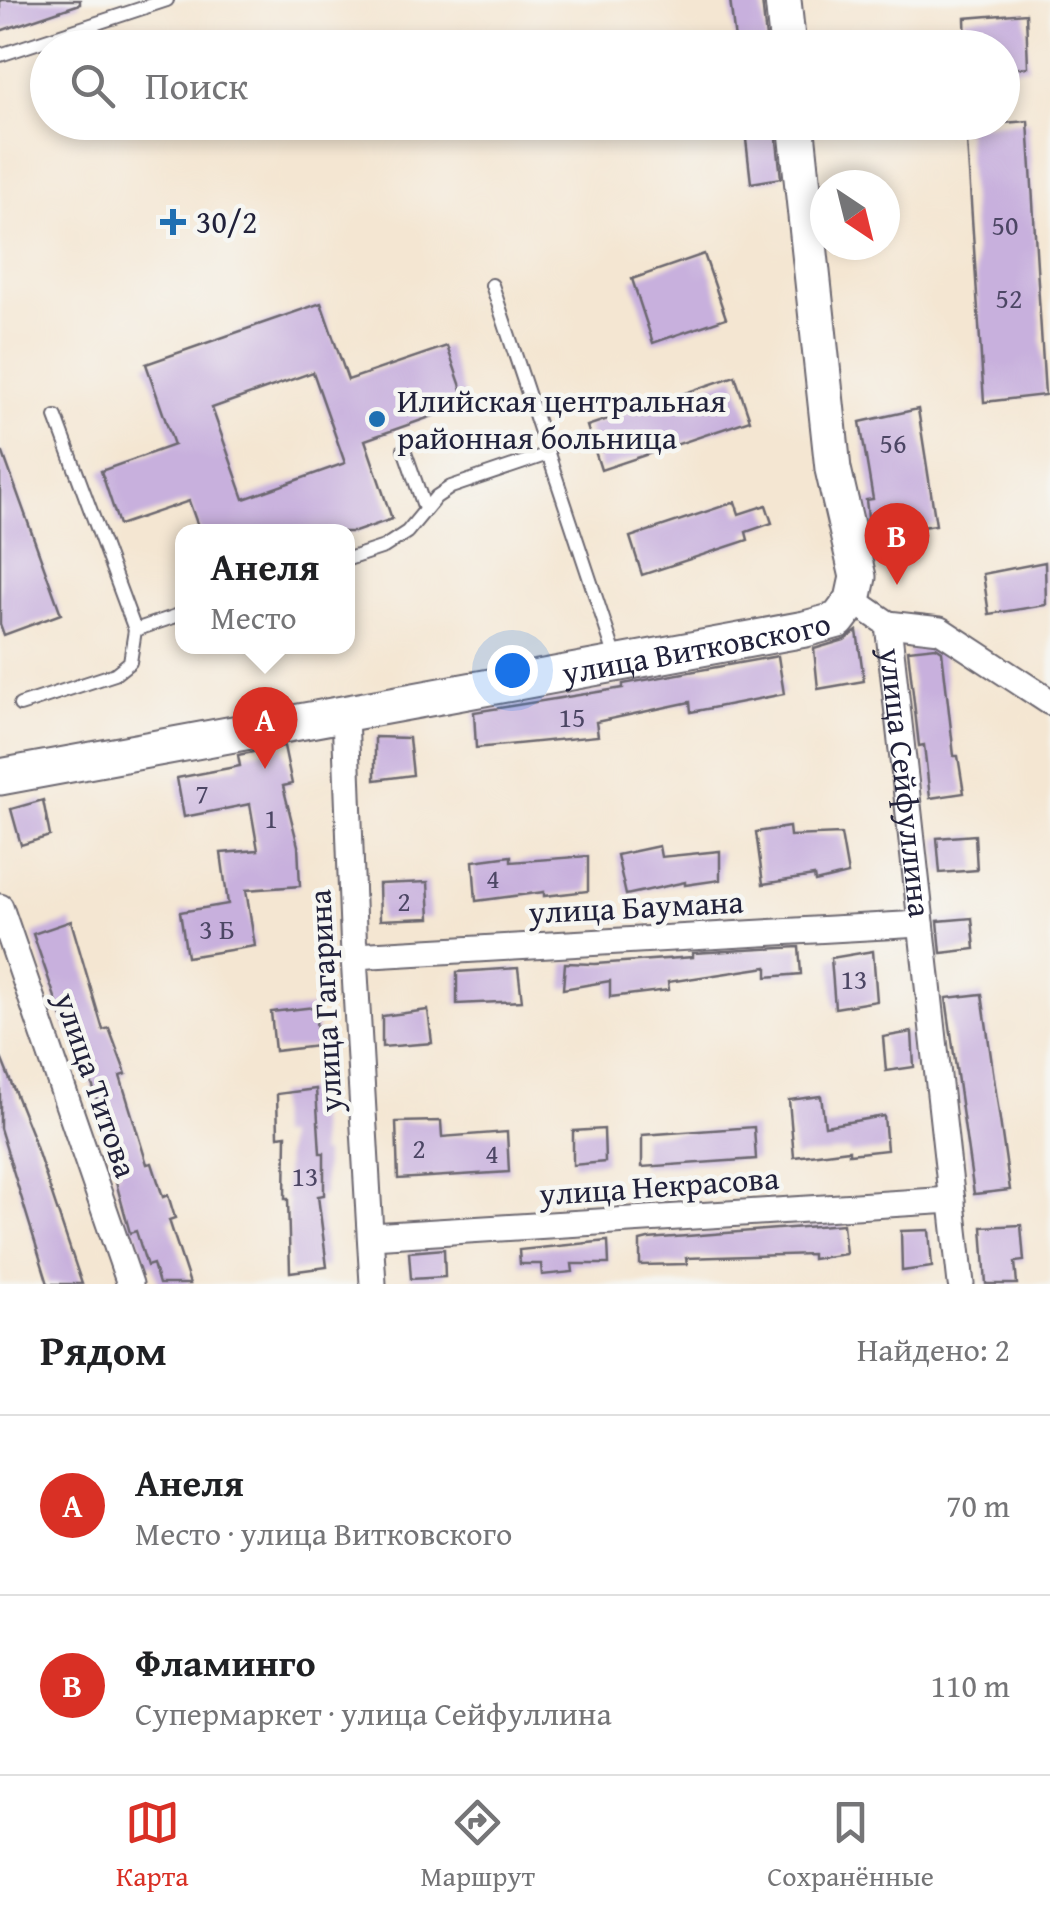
<!DOCTYPE html>
<html lang="ru">
<head>
<meta charset="utf-8">
<style>
  :root { --surface:#fff; --page:#f6f6f6; --text:#202124; --muted:#757577; --line:#e0e0e0; --accent:#d93025 }
  body { margin:0; font-family:"Gentium Book Plus",serif; background:var(--page); color:var(--text) }
  .compass { position:absolute; left:810px; top:170px; width:90px; height:90px; border-radius:50%; background:var(--surface); box-shadow:0 5px 15px #0003; rotate:145deg }
  .you { position:absolute; left:512px; top:670px; width:35px; height:35px; margin:-25px; border:8px solid #fff; border-radius:50%; background:#1a73e8; box-shadow:0 0 0 15px #1a73e833 }
  .badge { display:grid; place-items:center; width:65px; height:65px; border-radius:50%; background:var(--accent); color:#fff; font-size:32px; font-weight:700 }
  .pin { position:absolute; translate:-50% -82px; filter:drop-shadow(0 2px 5px #0008) }
  .pin::after { content:''; position:absolute; top:52px; width:35px; height:30px; background:inherit; clip-path:polygon(0 0,100% 0,50% 100%) }
  .popup { position:absolute; left:175px; top:524px; width:180px; height:130px; box-sizing:border-box; display:grid; place-content:center; border-radius:20px; background:var(--surface); filter:drop-shadow(0 2px 8px #0005); font-size:32px; white-space:nowrap; color:var(--muted) }
  .popup b { font-size:38px; color:var(--text) }
  .popup::after { content:''; position:absolute; left:50%; top:100%; margin-left:-20px; border:20px solid transparent; border-top-color:var(--surface) }
  .list { margin:0; padding:0; list-style:none }
  h2 { display:flex; justify-content:space-between; align-items:center; height:130px; margin:0; padding:0 40px; font-size:42px }
  h2 small { font-size:32px; font-weight:400; color:var(--muted) }
  .list li { display:grid; grid-template-columns:65px 1fr auto; gap:30px; align-items:center; box-sizing:border-box; height:180px; padding:0 40px; border-top:2px solid var(--line) }
  .list b { display:block; font-size:38px; white-space:nowrap }
  .list p { margin:0; font-size:32px; white-space:nowrap; color:var(--muted) }
  .list em { font-size:32px; font-style:normal; color:var(--muted) }
  .icon { flex:none; width:55px; height:55px; fill:none; stroke:currentColor; stroke-width:2; stroke-linecap:round; stroke-linejoin:round }
  .map { position:relative; flex:none; width:1050px; height:1284px; overflow:hidden }
  .search { position:absolute; background:var(--surface); box-shadow:0 5px 15px #0003; left:30px; right:30px; top:30px; height:110px; display:flex; align-items:center; gap:25px; box-sizing:border-box; padding:0 35px; border-radius:55px; color:var(--muted); font-size:38px }
  .sheet { height:490px; background:var(--surface) }
  nav { display:flex; justify-content:space-around; align-items:center; box-sizing:border-box; height:140px; border-top:2px solid var(--line); background:var(--surface); font-size:28px; color:var(--muted) }
  nav a { display:grid; justify-items:center; gap:5px }
  nav .on { color:var(--accent) }
  .map>svg:first-child { display:block }
  .building { fill:#c8b0dd; fill-rule:evenodd }
  .lines { fill:none; stroke-linecap:round; stroke-linejoin:round }
  .lane-casing { stroke:#6c6770; stroke-width:16 }
  .street-casing { stroke:#6c6770; stroke-width:29 }
  .secondary-casing { stroke:#6c6770; stroke-width:39 }
  .lane { stroke:#fff; stroke-width:12 }
  .street { stroke:#fff; stroke-width:25 }
  .secondary { stroke:#fff; stroke-width:35 }
  .poi-dot { fill:#1f6fb2; stroke:#f6f6f2; stroke-width:4 }
  .labels { text-anchor:middle; stroke-width:9; stroke-linejoin:round; paint-order:stroke }
  .number-label { font-size:28px; fill:#4c4664 }
  .poi-label { font-size:32px; fill:#22223b; stroke:#f6f6f2; text-anchor:start }
  .street-label { font-size:32px; fill:#22223b; stroke:#f6f6f2 }
</style>
</head>
<body>
<div class="map">
<svg width="1050" height="1284" viewBox="0 0 1050 1284">
  <rect width="100%" height="100%" fill="#f6f6f2"/>
  <filter id="ink" filterUnits="userSpaceOnUse"><feTurbulence type="fractalNoise" baseFrequency=".01" numOctaves="2"/><feDisplacementMap in="SourceGraphic" scale="20" xChannelSelector="R" yChannelSelector="G"/><feConvolveMatrix kernelMatrix="1 2 1 2 8 2 1 2 1" color-interpolation-filters="sRGB"/></filter>
  <filter id="wash" filterUnits="userSpaceOnUse"><feTurbulence type="fractalNoise" baseFrequency=".0048" numOctaves="4" result="noise"/><feDisplacementMap in="SourceGraphic" scale="40" xChannelSelector="R" yChannelSelector="G"/><feGaussianBlur stdDeviation="2.25" result="paint"/><feColorMatrix in="noise" values="0 0 0 0 0 0 0 0 0 0 0 0 0 0 0 0 0 1.4 0 .05"/><feComposite in="paint" operator="in"/></filter>
  <g filter="url(#wash)">
    <rect width="100%" height="100%" fill="#f4e6d2"/>
    <g id="blocks">
      <g class="building">
        <path d="M0,0h80v4l-80,27z"/>
        <path d="M730,0h32l5,48h-31z"/>
        <path d="M1026,13l2,54 -26,3v-22h-36l-1,-30z"/>
        <path d="M1028,121l17,274 -61,7 -18,-276z"/>
        <path d="M744,122h31l6,56 -30,5z"/>
        <path d="M704,254l22,64 -73,25 -21,-64z"/>
        <path d="M321,303l27,77 99,-34 20,58 -102,36 27,79 -37,13h-155l-11,-31 -70,24 -18,-54 73,-26 -28,-81zM313,372l32,91 -101,36 -32,-91z"/>
        <path d="M735,376l15,44 -149,50 -14,-44z"/>
        <path d="M918,409l18,116 -66,9 -4,-34 7,-1 -13,-77z"/>
        <path d="M0,453h3l58,161 -57,21 -4,-11z"/>
        <path d="M735,502l4,12 27,-9 6,18 -26,9 2,8 -106,35 -12,-38z"/>
        <path d="M1045,562l1,43 -57,9 -6,-40z"/>
        <path d="M857,631l7,50 -46,8 -4,-40 30,-9z"/>
        <path d="M936,647l6,4 12,105h4l6,37 -34,5 -6,-53 -5,1 -11,-96z"/>
        <path d="M778,656l6,38 -93,18 -1,-10 -94,20 2,14 -122,12 -2,-36 149,-24v-4z"/>
        <path d="M375,737l34,1 4,37 -38,5z"/>
        <path d="M284,746l8,38 -9,2 15,60 2,40 -54,4 9,56 -68,11 -7,-45 48,-8 -7,-51 37,-3 -8,-46 -66,13 -7,-39 63,-12 -2,-11z"/>
        <path d="M43,800l7,36 -29,9 -10,-36z"/>
        <path d="M789,827l1,9 51,-2 7,40 -33,8 -1,-6 -51,8 -7,-52z"/>
        <path d="M975,835l2,35 -37,3 -3,-35z"/>
        <path d="M659,846l2,11 59,-6v29l-35,5v-3l-59,13 -9,-40z"/>
        <path d="M511,856v6l77,-6v35l-44,5v-4l-68,9 -3,-40z"/>
        <path d="M428,882l2,36 -50,2 -1,-36z"/>
        <path d="M972,918l3,31 -34,4 -3,-32z"/>
        <path d="M71,921l32,109 6,-2 17,46 -6,2 27,88 5,-1 11,34 5,-2 7,23 -6,2 21,64h-31l-6,-20 -6,2 -11,-35 -6,2 -16,-58 6,-2 -27,-86 -21,-57 -5,2 -34,-98z"/>
        <path d="M799,947l2,27 -34,3v-10l-99,15 1,8 -59,7v-16l-47,8 2,-26 30,1 98,-7v-4z"/>
        <path d="M873,951l4,50 -42,7 -4,-50z"/>
        <path d="M518,968l4,33 -65,3v-32z"/>
        <path d="M982,994l28,196 -36,4 -28,-196z"/>
        <path d="M315,1007l3,39 -43,5 -4,-39z"/>
        <path d="M428,1010l4,33 -50,4v-31z"/>
        <path d="M912,1032l2,35 -28,4 -3,-34z"/>
        <path d="M0,1055l32,80 50,149h-34l-48,-156z"/>
        <path d="M316,1089l4,64h4v42l-6,1 9,71 -37,5 -2,-73h-3l1,-64 -8,1 -1,-42z"/>
        <path d="M821,1096l4,30 59,-10 3,34 -38,4v-4l-55,7 -5,-57z"/>
        <path d="M441,1121l1,16 65,-5 2,40 -111,7 -2,-57z"/>
        <path d="M754,1127l2,32 -114,8v-32z"/>
        <path d="M604,1129l1,33 -32,3v-34z"/>
        <path d="M843,1224l3,30 -34,5v-5l-126,4 1,6 -47,1v-24l8,-2z"/>
        <path d="M1021,1225l3,36 -9,1 2,22h-31l-4,-57z"/>
        <path d="M929,1230l3,37 -30,4 -1,-40z"/>
        <path d="M608,1241l1,23h-37l1,8 -31,3 -1,-11h-21l-1,-14z"/>
        <path d="M444,1249l1,28 -34,2 -2,-27z"/>
      </g>
    </g>
  </g>
  <g filter="url(#ink)">
    <use href="#blocks" fill-opacity="0" stroke="#6c6770" stroke-width="2.5"/>
    <g class="lines">
      <defs>
        <g id="lane">
          <path d="M0,55l167,-55"/>
          <path d="M492,285l125,376"/>
          <path d="M56,417l79,213"/>
          <path d="M404,449l21,60"/>
          <path d="M348,559l36,-12 23,-15 29,-35 15,-10 97,-33"/>
          <path d="M20,705l95,-31 15,-12 5,-32 47,-16"/>
        </g>
        <g id="street">
          <path id="s1" d="M853,600l35,24 73,660"/>
          <path d="M888,624l52,6 110,72"/>
          <path d="M345,714l9,242 19,328"/>
          <path d="M0,907l130,377"/>
          <path d="M354,956l567,-32"/>
          <path d="M371,1236l581,-36"/>
        </g>
        <g id="secondary">
          <path d="M783,0l5,48"/>
          <path id="s2" d="M0,777l805,-148 33,-9 15,-20 5,-23 -25,-108 -37,-347"/>
        </g>
      </defs>
      <use href="#lane" class="lane-casing"/>
      <use href="#street" class="street-casing"/>
      <use href="#secondary" class="secondary-casing"/>
      <use href="#lane" class="lane"/>
      <use href="#street" class="street"/>
      <use href="#secondary" class="secondary"/>
    </g>
  </g>
  <g class="poi-dot">
    <path d="M168 207h10v10h10v10h-10v10h-10v-10h-10v-10h10z"/>
    <circle cx="377" cy="419" r="10"/>
  </g>
  <g class="labels">
    <g class="number-label">
      <text x="1005" y="235">50</text>
      <text x="1009" y="308">52</text>
      <text x="893" y="453">56</text>
      <text x="572" y="727">15</text>
      <text x="202" y="803">7</text>
      <text x="271" y="828">1</text>
      <text x="493" y="888">4</text>
      <text x="404" y="911">2</text>
      <text x="217" y="939">3 Б</text>
      <text x="854" y="989">13</text>
      <text x="419" y="1158">2</text>
      <text x="492" y="1163">4</text>
      <text x="305" y="1186">13</text>
    </g>
    <g class="poi-label">
      <text x="196" y="233">30/2</text>
      <text x="397" y="412">Илийская центральная<tspan x="397" dy="37">районная больница</tspan></text>
    </g>
    <g class="street-label">
      <text dy="11" stroke="none"><textPath href="#s2" startOffset="708">улица Витковского</textPath></text>
      <text dy="11" stroke="none"><textPath href="#s1" startOffset="202">улица Сейфуллина</textPath></text>
      <text transform="translate(636 907) rotate(-3)" y="11">улица Баумана</text>
      <text transform="translate(325 1001) rotate(-93)" y="11">улица Гагарина</text>
      <text transform="translate(96 1085) rotate(71)" y="11">улица Титова</text>
      <text transform="translate(659 1186) rotate(-4)" y="11">улица Некрасова</text>
    </g>
  </g>
</svg>
<svg class="compass" viewBox="-18 -18 36 36"><path d="M0-13l5 13h-10z" fill="#e53935"/><path d="M0 13l5-13h-10z" fill="#757577"/></svg>
<div class="you"></div>
<div class="pin badge" style="left:265px;top:769px">A</div>
<div class="popup"><b>Анеля</b>Место</div>
<div class="pin badge" style="left:897px;top:585px">B</div>
<div class="search"><svg class="icon" aria-label="search" viewBox="0 0 24 24"><circle cx="10" cy="10" r="6"/><path d="M15 15l6 6"/></svg>Поиск</div>
</div>
<section class="sheet">
<h2>Рядом<small>Найдено: 2</small></h2>
<ul class="list">
<li><span class="badge">A</span><div><b>Анеля</b><p>Место · улица Витковского</p></div><em>70 m</em></li>
<li><span class="badge">B</span><div><b>Фламинго</b><p>Супермаркет · улица Сейфуллина</p></div><em>110 m</em></li>
</ul>
</section>
<nav>
<a class="on"><svg class="icon" aria-label="map" viewBox="0 0 24 24"><path d="M3 6l6-2 6 2 6-2v14l-6 2-6-2-6 2zM9 4v14M15 6v14"/></svg>Карта</a>
<a><svg class="icon" aria-label="directions" viewBox="0 0 24 24"><path d="M12 3l9 9-9 9-9-9zM9 14v-3h6M13 9l2 2-2 2"/></svg>Маршрут</a>
<a><svg class="icon" aria-label="saved" viewBox="0 0 24 24"><path d="M7 4h10v16l-5-4-5 4z"/></svg>Сохранённые</a>
</nav>
</body>
</html>
